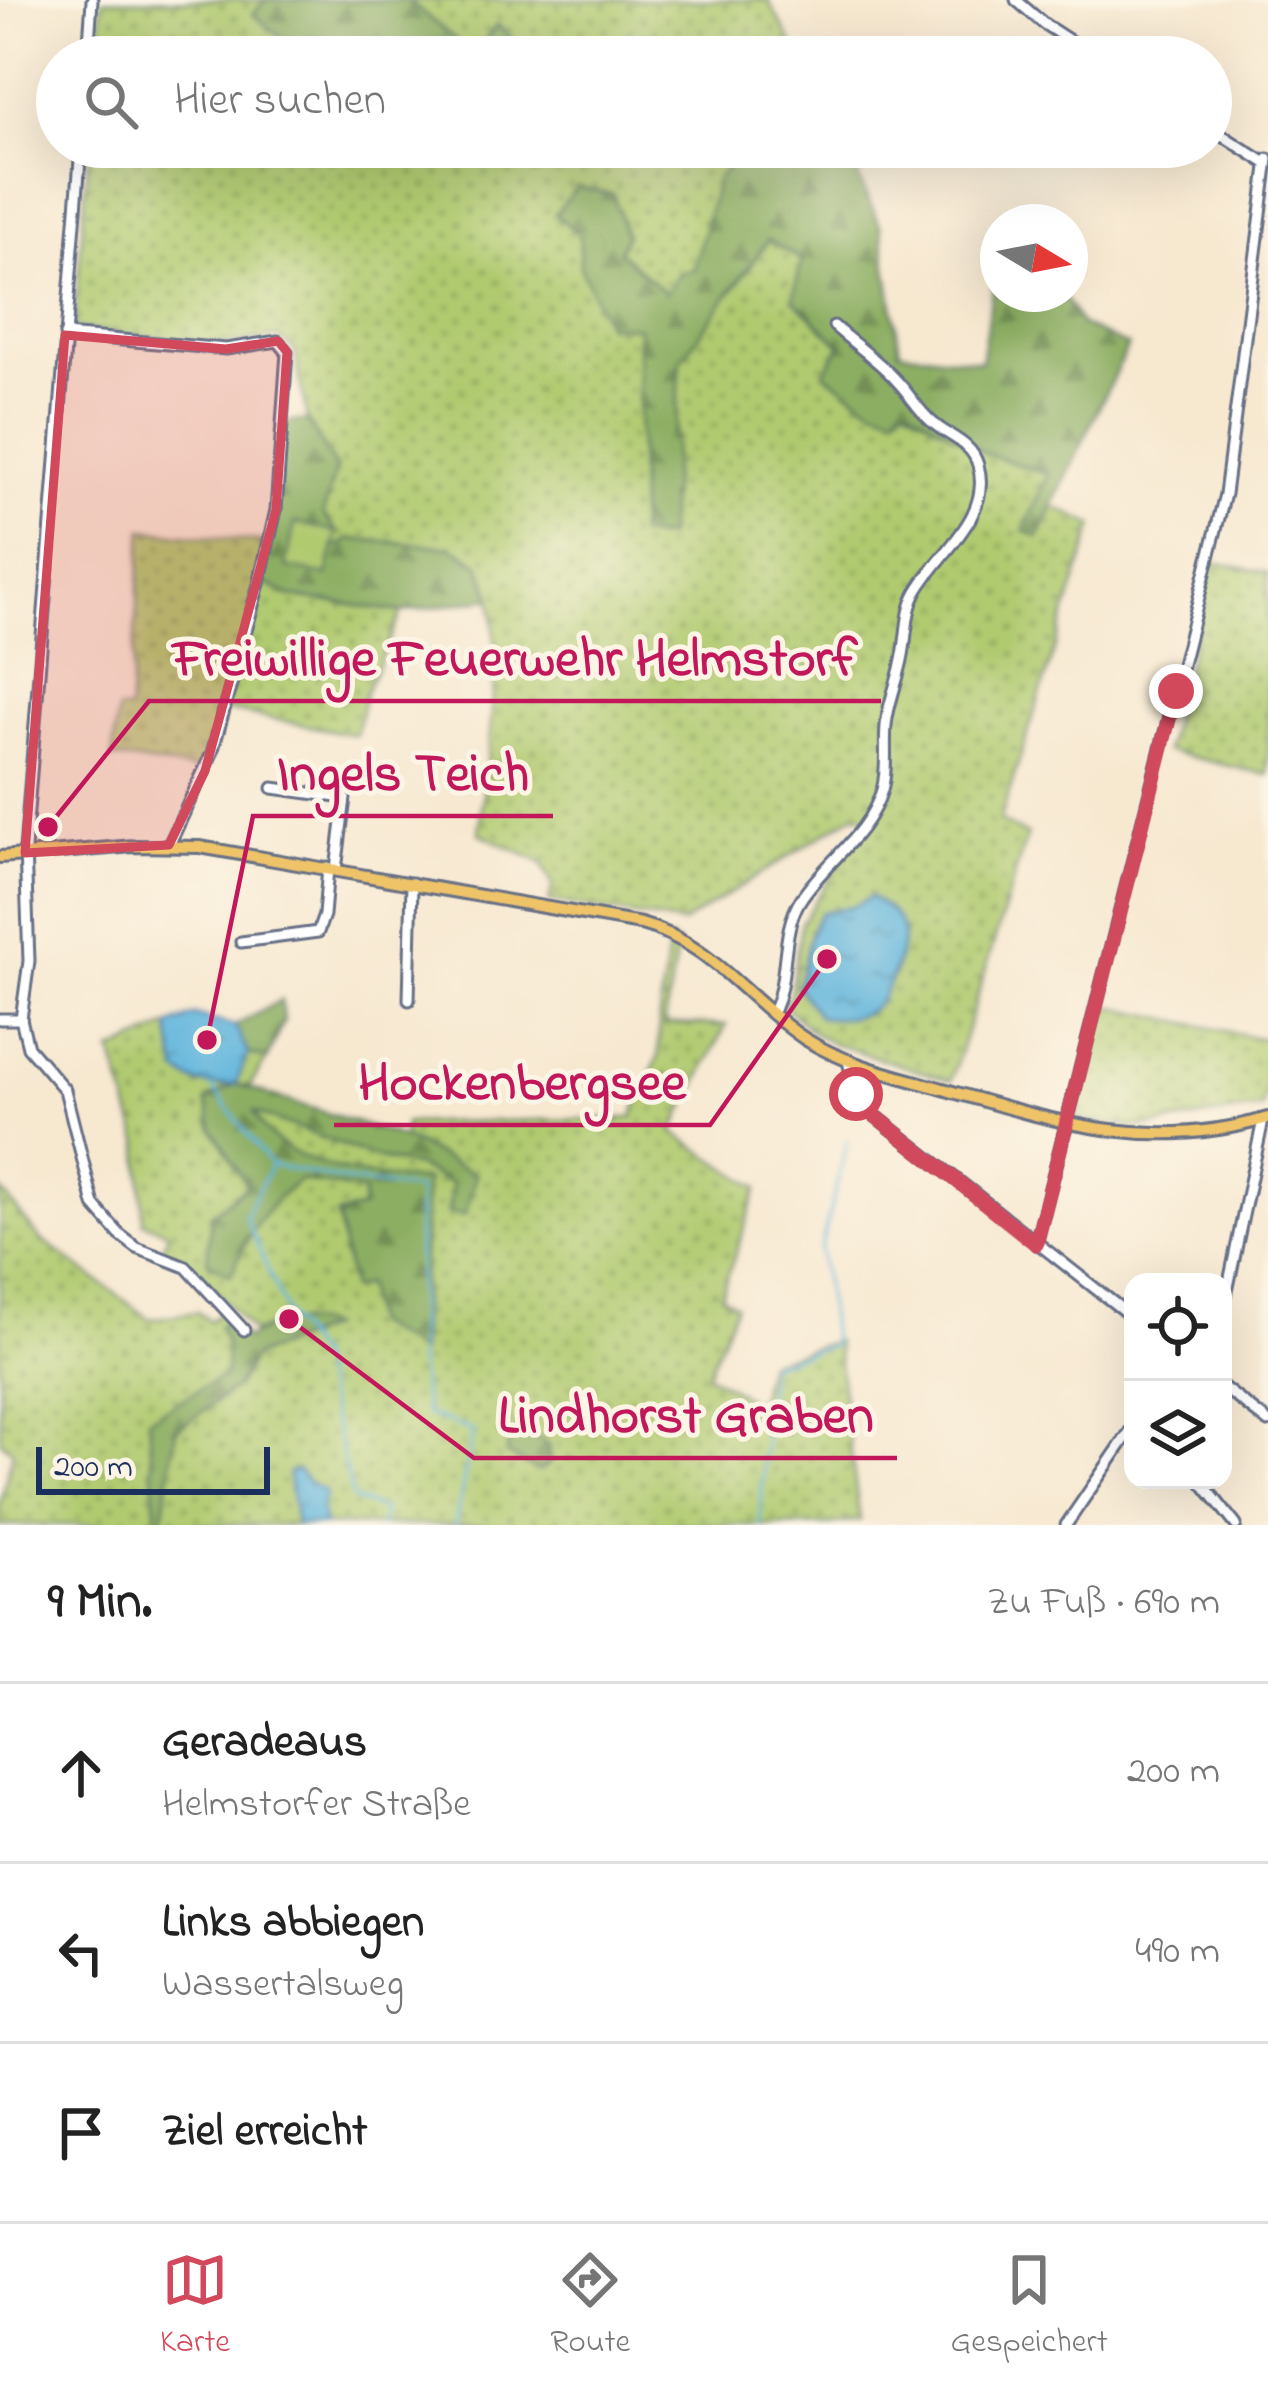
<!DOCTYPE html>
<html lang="de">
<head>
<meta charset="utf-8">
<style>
  :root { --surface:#fff; --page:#f6f6f6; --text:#222; --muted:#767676; --line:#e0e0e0; --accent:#d1495b }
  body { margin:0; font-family:"Indie Flower",sans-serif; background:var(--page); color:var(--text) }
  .controls { position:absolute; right:36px; bottom:36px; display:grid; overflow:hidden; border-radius:24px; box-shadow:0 12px 48px #0002 }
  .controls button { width:108px; height:108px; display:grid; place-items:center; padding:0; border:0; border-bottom:3px solid var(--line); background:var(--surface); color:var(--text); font:60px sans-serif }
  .compass { position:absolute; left:980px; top:204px; width:108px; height:108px; border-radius:50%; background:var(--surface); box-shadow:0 12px 48px #0002; rotate:100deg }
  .scale { position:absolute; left:36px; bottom:30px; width:234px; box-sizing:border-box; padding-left:12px; border:6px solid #1b2f5e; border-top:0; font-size:33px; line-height:42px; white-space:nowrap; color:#1b2f5e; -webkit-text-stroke:9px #fcf5e5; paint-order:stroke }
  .stop { position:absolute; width:36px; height:36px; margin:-27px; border:9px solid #d1495b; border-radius:50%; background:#fff }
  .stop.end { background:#d1495b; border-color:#fff; box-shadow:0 3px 12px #0008 }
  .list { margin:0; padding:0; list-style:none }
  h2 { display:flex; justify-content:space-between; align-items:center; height:156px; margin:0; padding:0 48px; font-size:51px }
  h2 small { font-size:39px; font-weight:400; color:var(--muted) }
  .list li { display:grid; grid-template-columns:78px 1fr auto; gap:36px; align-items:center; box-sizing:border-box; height:180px; padding:0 48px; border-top:3px solid var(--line) }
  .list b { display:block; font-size:45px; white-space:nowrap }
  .list p { margin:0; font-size:39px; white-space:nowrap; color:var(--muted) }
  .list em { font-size:39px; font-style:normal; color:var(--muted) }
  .icon { flex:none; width:66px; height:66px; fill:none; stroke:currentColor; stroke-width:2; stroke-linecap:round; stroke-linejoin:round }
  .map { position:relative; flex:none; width:1268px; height:1525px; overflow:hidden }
  .search { position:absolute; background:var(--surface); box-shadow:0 12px 48px #0002; left:36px; right:36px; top:36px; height:132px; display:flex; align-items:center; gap:30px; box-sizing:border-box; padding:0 42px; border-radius:66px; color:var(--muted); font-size:45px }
  .sheet { height:696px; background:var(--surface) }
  nav { display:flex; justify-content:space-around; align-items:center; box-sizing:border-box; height:168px; border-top:3px solid var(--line); background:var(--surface); font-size:33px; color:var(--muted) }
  nav a { display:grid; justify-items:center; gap:6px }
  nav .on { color:var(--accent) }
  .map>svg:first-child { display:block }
  .grass { fill:url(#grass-dots); stroke:#667c67; stroke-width:3; fill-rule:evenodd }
  .forest { fill:url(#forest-firs); stroke:#546e60; stroke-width:3 }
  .pitch { fill:#b0ca70; stroke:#667c67; stroke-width:3 }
  .water { fill:url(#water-ripples); stroke:#3e729e; stroke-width:3 }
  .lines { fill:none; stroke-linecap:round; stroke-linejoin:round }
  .stream { stroke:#61b5dd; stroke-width:3 }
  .minor-casing { stroke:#687086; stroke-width:15 }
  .major-casing { stroke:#687086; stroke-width:16 }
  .minor { stroke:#fff; stroke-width:9 }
  .major { stroke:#efc469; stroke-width:10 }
  .route { stroke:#d1495b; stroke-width:15 }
  .marked { fill:#d1495b; fill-opacity:0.2; stroke:#d1495b; stroke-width:9; stroke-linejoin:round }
  .leader { fill:none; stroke:#c2185b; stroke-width:4.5 }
  .callout-dot { fill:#c2185b; stroke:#fcf5e5; stroke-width:4.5 }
  .callout-label { font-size:54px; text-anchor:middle; font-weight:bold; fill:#c2185b; stroke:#fcf5e5; stroke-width:10; stroke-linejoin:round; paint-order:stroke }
</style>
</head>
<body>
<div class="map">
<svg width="1268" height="1525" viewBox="0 0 1268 1525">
  <defs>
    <pattern id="grass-dots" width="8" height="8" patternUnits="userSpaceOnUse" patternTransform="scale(3)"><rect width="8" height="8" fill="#b0ca70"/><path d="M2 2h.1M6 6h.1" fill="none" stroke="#8ea45f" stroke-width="1.8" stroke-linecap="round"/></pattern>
    <pattern id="forest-firs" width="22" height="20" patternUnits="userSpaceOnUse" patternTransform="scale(3)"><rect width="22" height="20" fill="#8cae62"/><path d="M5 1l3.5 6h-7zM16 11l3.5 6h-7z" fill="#728e54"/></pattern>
    <pattern id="water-ripples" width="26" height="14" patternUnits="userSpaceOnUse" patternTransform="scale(3)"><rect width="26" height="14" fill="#61b5dd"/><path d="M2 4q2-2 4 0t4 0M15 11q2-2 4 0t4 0" fill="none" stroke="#4f94b6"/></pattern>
  </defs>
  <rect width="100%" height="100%" fill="#fcf5e5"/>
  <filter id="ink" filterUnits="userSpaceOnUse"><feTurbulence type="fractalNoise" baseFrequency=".00833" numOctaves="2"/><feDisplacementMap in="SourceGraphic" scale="24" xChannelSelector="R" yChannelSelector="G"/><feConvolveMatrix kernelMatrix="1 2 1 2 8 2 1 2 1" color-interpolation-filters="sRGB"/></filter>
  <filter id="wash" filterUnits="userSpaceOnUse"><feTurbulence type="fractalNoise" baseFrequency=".004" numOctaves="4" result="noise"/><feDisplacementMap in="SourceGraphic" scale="48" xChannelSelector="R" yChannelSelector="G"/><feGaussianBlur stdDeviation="2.7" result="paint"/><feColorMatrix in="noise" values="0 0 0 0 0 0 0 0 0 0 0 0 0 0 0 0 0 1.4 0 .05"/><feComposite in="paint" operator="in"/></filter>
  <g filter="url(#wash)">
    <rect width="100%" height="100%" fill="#f7e8d0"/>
    <g class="grass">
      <path d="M102,0h666l32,57h-703z"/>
      <path d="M89,147h655l-27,33 15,112 36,-52 34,20 -9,39 48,47 -17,27 80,32 82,49 62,20 -24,57 14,6 16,-30 40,18 -94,296 27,14 -76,246 -116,-37 -20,-10 -31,-28 6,-10 11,-73 68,-105 -14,-4 -173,110 -133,-23 4,-15 -11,-23 -63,-30c5,-62 32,-214 2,-265 -14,-22 -44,-22 -67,-24 -28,-2 -55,-9 -81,4l4,-16 -14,-18 12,-45 -28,-49 -12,-69 -16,-14 -54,7 -151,-15zM853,906l51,28 -10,41 -10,14 -87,-3c10,-26 8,-50 24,-74z"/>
      <path d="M143,530l125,13 -9,41 10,1 20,11 113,16 -37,81 -9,42 -131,-25 -20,61 -93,-13 6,-48 11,1z"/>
      <path d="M1213,562l55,11v202l-103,-24z"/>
      <path d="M669,939l9,5 -14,80 62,1 -53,107 85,56 -37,107 15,10 -29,69 50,29 10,-41 69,-21 24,179 -34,5h-826v-22l13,-52 -13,-11v-251l39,49 111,81 47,-7 13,9 11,-9 5,7 -7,8 7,20v27l-51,56 61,-43 17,-30 73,-29c-20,-12 -51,-4 -73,5l-62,-70 -31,-11 9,-20 -26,-10 -3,-77 -28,-93 57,-26 9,46 57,12 13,-30 19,5 -18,28 -14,-3 -22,45 35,57 -17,88c16,-37 35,-71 69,-94l64,11 -13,97 14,-4 54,68 7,-171c-57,-2 -147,-12 -173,-70l123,47 42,9 35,17 -5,28 28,-37 -72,-37 1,-15 227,-5 27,-63v-39z"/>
      <path d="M1104,1005l164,35v41l-6,27 -124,20 -61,-9z"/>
    </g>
    <g class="forest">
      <path d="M265,0h142l66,54 24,-29 16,14 -13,18h-196l-51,-43z"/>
      <path d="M744,147h118l-4,30 23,50 19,124 81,10 16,-97 1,30h64l19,31 47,21 -90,191 -14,-6 24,-57 -62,-20 -81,-49 -9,10 -24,-8 -48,-34 17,-28 -48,-46 9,-39 -34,-20 -87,120 -14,178 -28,-2 -1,-209 -31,-2 -27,-59v-30l-25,-22 22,-27 36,7 13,42 -7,16 47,41 11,-18 17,-6 23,-90z"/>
      <path d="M307,420l29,49 -13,45 14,18 -42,-8 32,51 6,-27 18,-9 101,8 28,18 12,33 -90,14 -113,-16 -20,-11 -10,-1 15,-75 4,-85z"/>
      <path d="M281,1000l3,20 -17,39 -19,-5 -13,-28z"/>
      <path d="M236,1084l168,54 72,37 -11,40 -17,-2 4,-29 -34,-17 -42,-9 -122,-46c23,55 119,68 172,68l-6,172 -48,-28 -7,-39 -14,4 -14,-74 26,-7v-17l-63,-11c-34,23 -54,57 -69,95l-24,-14 4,-47 36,-28 -34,-57 -7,-28z"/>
      <path d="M226,1319l20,20c22,-16 57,-23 82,-11l-75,29 -17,30 -60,43 -14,94 -5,-1 -9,-104 77,-44 1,-28 -7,-20z"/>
      <path d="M520,1425l28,20 2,18 -11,8 -33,-17 4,-17z"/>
    </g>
    <path class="pitch" d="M295,523l42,9 -10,43 -41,-8z"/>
    <g class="water">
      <path d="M871,897c12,9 28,17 31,33 4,17 -16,67 -29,78 -15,12 -36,11 -54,9l-22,-31c10,-26 8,-50 24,-74l32,-6z"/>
      <path d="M195,1015l40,11 13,28 -12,30c-23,3 -39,3 -58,-12l-9,-46z"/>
      <path d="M298,1470l11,13 17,9 -5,17 4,16h-29l-8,-52z"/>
    </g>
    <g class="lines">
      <g class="stream">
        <path d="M212,1087l59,78 -26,51 44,103 28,38 36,142 30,11 -2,15"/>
        <path d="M271,1165l74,16 73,9v172l8,52 47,17 -18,94"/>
        <path d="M760,1525l9,-161 64,-19 -13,-95 28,-110"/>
      </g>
    </g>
  </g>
  <g filter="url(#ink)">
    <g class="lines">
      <defs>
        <g id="minor">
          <path d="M1016,0l28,24 51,33"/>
          <path d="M88,57l4,-57"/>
          <path d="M1211,128l56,36"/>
          <path d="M81,147l-56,702 4,112 -8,58 7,28 37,43 29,115 26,30 17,13 49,19 58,63"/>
          <path d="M65,335l161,14 52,-8 9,11 -11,158 -17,74 -47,169 -43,92"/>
          <path d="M273,788l72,10 -9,72"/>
          <path d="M241,942l77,-10 6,-17 4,-47"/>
          <path d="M409,1000l3,-117"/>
          <path d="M772,1014c18,-35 7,-81 29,-115 25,-38 67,-63 81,-109 6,-21 2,-42 4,-64 2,-24 13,-47 17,-71 4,-20 3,-44 13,-62 21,-39 77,-76 62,-128 -7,-24 -30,-28 -46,-43 -14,-12 -23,-29 -36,-42 -18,-20 -42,-36 -62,-54"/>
          <path d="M0,1019h21"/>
          <path d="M848,1061l8,33 12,16 265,208"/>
          <path d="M1036,1244l189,-750 43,-335"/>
          <path d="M1223,1311l40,-191"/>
          <path d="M1223,1387l45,35"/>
          <path d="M1200,1480l36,45"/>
          <path d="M1066,1525l67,-98"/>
        </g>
        <path id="major" d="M0,857l134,-11 66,1 441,77c71,19 105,76 164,115 41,26 92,37 138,50 113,33 207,64 325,29"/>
      </defs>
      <use href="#minor" class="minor-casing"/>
      <use href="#major" class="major-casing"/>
      <use href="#minor" class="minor"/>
      <use href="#major" class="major"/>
    </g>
  </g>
  <g class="lines" filter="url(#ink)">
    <path class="route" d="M856,1094l12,16 168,134 140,-553"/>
  </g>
  <path class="marked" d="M65,335l161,14 52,-8 9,11 -11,158 -71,261 -36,74 -144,8z"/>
  <path class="leader" d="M48 827L149 701H881M207 1040L253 816H553M827 959L710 1125H334M289 1319L474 1458H897"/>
  <g class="callout-dot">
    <circle cx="48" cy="827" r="12"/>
    <circle cx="207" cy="1040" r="12"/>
    <circle cx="827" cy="959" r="12"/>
    <circle cx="289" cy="1319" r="12"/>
  </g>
  <g class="callout-label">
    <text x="515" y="675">Freiwillige Feuerwehr Helmstorf</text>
    <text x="403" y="790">Ingels Teich</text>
    <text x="522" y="1099">Hockenbergsee</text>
    <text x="686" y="1432">Lindhorst Graben</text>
  </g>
</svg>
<div class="controls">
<button><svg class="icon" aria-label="locate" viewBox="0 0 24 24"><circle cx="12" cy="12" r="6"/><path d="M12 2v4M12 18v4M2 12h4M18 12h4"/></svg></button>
<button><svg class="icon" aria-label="layers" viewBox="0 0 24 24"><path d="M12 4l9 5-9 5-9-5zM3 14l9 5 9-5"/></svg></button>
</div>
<svg class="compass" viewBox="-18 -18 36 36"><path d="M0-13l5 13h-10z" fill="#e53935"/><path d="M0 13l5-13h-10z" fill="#767676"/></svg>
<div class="scale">200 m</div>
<div class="stop" style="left:856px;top:1094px"></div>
<div class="stop end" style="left:1176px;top:691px"></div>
<div class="search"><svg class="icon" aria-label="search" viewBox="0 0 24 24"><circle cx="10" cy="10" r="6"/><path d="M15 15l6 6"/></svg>Hier suchen</div>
</div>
<section class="sheet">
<h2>9 Min.<small>Zu Fuß · 690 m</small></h2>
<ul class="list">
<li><svg class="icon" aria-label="ahead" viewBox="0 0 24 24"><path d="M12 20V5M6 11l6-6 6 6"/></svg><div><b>Geradeaus</b><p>Helmstorfer Straße</p></div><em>200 m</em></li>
<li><svg class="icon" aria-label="left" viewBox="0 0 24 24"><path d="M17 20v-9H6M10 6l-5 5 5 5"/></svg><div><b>Links abbiegen</b><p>Wassertalsweg</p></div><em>490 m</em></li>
<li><svg class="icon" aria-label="arrive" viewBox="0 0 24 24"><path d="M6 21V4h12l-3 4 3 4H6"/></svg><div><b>Ziel erreicht</b></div></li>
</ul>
</section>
<nav>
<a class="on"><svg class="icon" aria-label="map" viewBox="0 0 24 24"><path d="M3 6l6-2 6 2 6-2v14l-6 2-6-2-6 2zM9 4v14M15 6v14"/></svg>Karte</a>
<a><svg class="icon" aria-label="directions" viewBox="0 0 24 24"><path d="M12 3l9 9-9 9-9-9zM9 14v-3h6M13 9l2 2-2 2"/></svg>Route</a>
<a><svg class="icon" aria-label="saved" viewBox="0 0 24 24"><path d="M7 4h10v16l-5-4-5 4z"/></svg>Gespeichert</a>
</nav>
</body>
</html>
